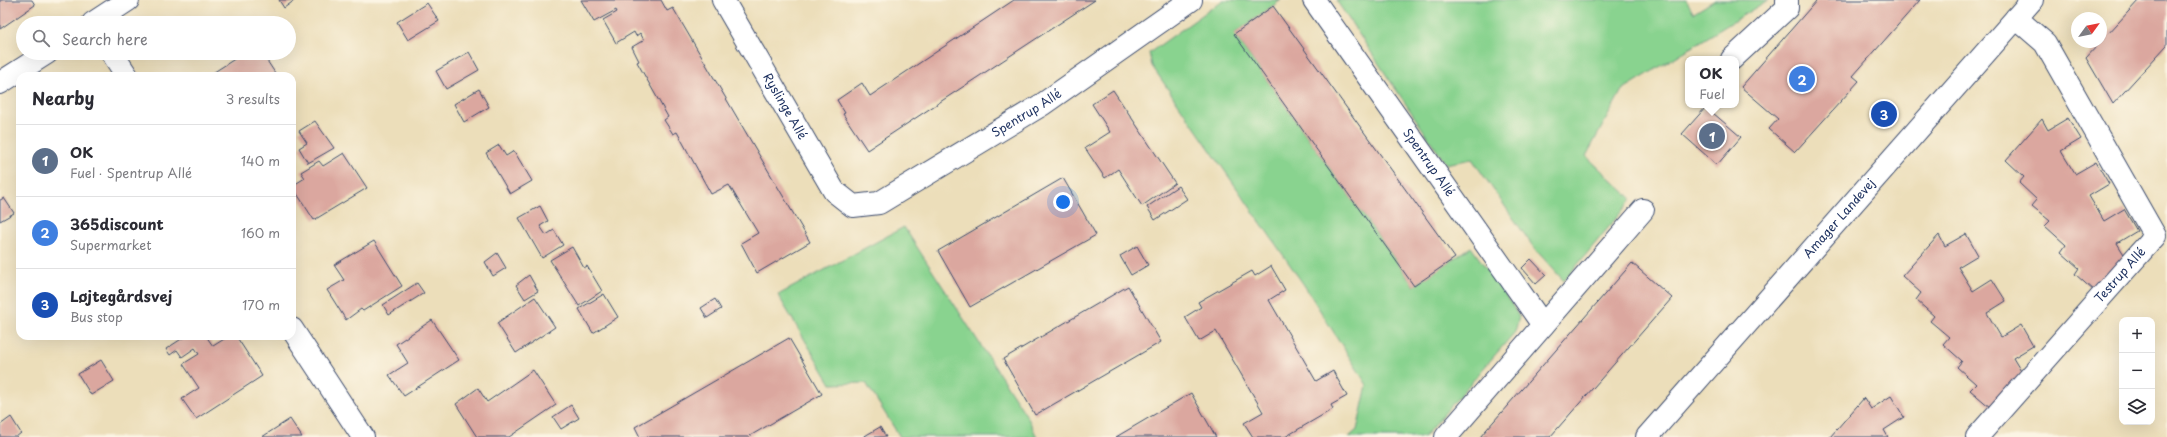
<!DOCTYPE html>
<html lang="en">
<head>
<meta charset="utf-8">
<style>
  :root { --surface:#fff; --page:#f2f2f3; --text:#2b2b33; --muted:#7c7c81; --line:#e1e1e2; --accent:#0b8043 }
  body { margin:0; font-family:"Playpen Sans",sans-serif; background:var(--page); color:var(--text) }
  .controls { position:absolute; right:12px; bottom:12px; display:grid; overflow:hidden; border-radius:8px; box-shadow:0 4px 16px #0002 }
  .controls button { width:36px; height:36px; display:grid; place-items:center; padding:0; border:0; border-bottom:1px solid var(--line); background:var(--surface); color:var(--text); font:20px sans-serif }
  .compass { position:absolute; left:2071px; top:12px; width:36px; height:36px; border-radius:50%; background:var(--surface); box-shadow:0 4px 16px #0002; rotate:57deg }
  .you { position:absolute; left:1063px; top:202px; width:14px; height:14px; margin:-10px; border:3px solid #fff; border-radius:50%; background:#1a73e8; box-shadow:0 0 0 6px #1a73e833 }
  .badge { display:grid; place-items:center; width:26px; height:26px; border-radius:50%; background:var(--accent); color:#fff; font-size:13px; font-weight:700 }
  .pin { position:absolute; translate:-50% -50%; border:2px solid #fff; box-shadow:0 1px 4px #0006 }
  .popup { position:absolute; left:1685px; top:56px; width:54px; height:52px; box-sizing:border-box; display:grid; place-content:center; border-radius:8px; background:var(--surface); filter:drop-shadow(0 1px 3px #0005); font-size:13px; white-space:nowrap; color:var(--muted) }
  .popup b { font-size:15px; color:var(--text) }
  .popup::after { content:''; position:absolute; left:50%; top:100%; margin-left:-8px; border:8px solid transparent; border-top-color:var(--surface) }
  .list { margin:0; padding:0; list-style:none }
  h2 { display:flex; justify-content:space-between; align-items:center; height:52px; margin:0; padding:0 16px; font-size:17px }
  h2 small { font-size:13px; font-weight:400; color:var(--muted) }
  .list li { display:grid; grid-template-columns:26px 1fr auto; gap:12px; align-items:center; box-sizing:border-box; height:72px; padding:0 16px; border-top:1px solid var(--line) }
  .list b { display:block; font-size:15px; white-space:nowrap }
  .list p { margin:0; font-size:13px; white-space:nowrap; color:var(--muted) }
  .list em { font-size:13px; font-style:normal; color:var(--muted) }
  .icon { flex:none; width:22px; height:22px; fill:none; stroke:currentColor; stroke-width:2; stroke-linecap:round; stroke-linejoin:round }
  .map { position:relative; flex:none; width:2167px; height:437px; overflow:hidden }
  .search { position:absolute; background:var(--surface); box-shadow:0 4px 16px #0002; left:16px; top:16px; width:280px; height:44px; display:flex; align-items:center; gap:10px; box-sizing:border-box; padding:0 14px; border-radius:22px; color:var(--muted); font-size:15px }
  .panel { position:absolute; background:var(--surface); box-shadow:0 4px 16px #0002; left:16px; top:72px; width:280px; height:268px; border-radius:12px }
  .map>svg:first-child { display:block }
  .green { fill:#89d38f; stroke:#528176 }
  .building { fill:#dba79f }
  .lines { fill:none; stroke-linecap:round; stroke-linejoin:round }
  .minor-casing { stroke:#3a496c; stroke-width:24 }
  .minor { stroke:#fff; stroke-width:22 }
  .labels { text-anchor:middle; stroke-width:4; stroke-linejoin:round; paint-order:stroke }
  .street-label { font-size:12px; fill:#1b2f5e; stroke:#fcf5e5 }
</style>
</head>
<body>
<div class="map">
<svg width="2167" height="437" viewBox="0 0 2167 437">
  <rect width="100%" height="100%" fill="#fcf5e5"/>
  <filter id="ink" filterUnits="userSpaceOnUse"><feTurbulence type="fractalNoise" baseFrequency=".025" numOctaves="2"/><feDisplacementMap in="SourceGraphic" scale="8" xChannelSelector="R" yChannelSelector="G"/><feConvolveMatrix kernelMatrix="1 2 1 2 8 2 1 2 1" color-interpolation-filters="sRGB"/></filter>
  <filter id="wash" filterUnits="userSpaceOnUse"><feTurbulence type="fractalNoise" baseFrequency=".012" numOctaves="4" result="noise"/><feDisplacementMap in="SourceGraphic" scale="16" xChannelSelector="R" yChannelSelector="G"/><feGaussianBlur stdDeviation="0.9" result="paint"/><feColorMatrix in="noise" values="0 0 0 0 0 0 0 0 0 0 0 0 0 0 0 0 0 1.4 0 .05"/><feComposite in="paint" operator="in"/></filter>
  <g filter="url(#wash)">
    <rect width="100%" height="100%" fill="#ecdeba"/>
    <g class="green">
      <path d="M1223,0h58l-47,34 180,252 57,-39 38,53 10,17 -4,15 -91,105h-75l8,-7 10,-45 -63,-100 -152,-219 -3,-13z"/>
      <path d="M1336,0h350l8,13 21,-13h53l-146,90 -36,66 46,43 -68,82 -30,-33 -62,-89 -26,5z"/>
      <path d="M904,227l124,191 9,19h-137l-34,-54 -35,1 -53,-89z"/>
    </g>
    <g id="blocks">
      <g class="building">
        <path d="M0,0h32l3,5 -35,24z"/>
        <path d="M279,0h16l-11,8z"/>
        <path d="M581,0h80l6,11 6,-3 137,234 -53,31 -16,-30 17,-10 -29,-48 -18,9 -34,-62 -4,2 -9,-14 4,-3 -31,-55 2,-1 -7,-14 12,-7 -4,-7 -4,3 -2,-4 -18,11 -13,-23 14,-8 -1,-2 -22,12z"/>
        <path d="M1014,0h81l-228,150 -24,-36 2,-1 -8,-13 25,-17 8,13z"/>
        <path d="M1817,0h103l-67,76 6,5 -64,71 -26,-23 9,-10 -37,-32z"/>
        <path d="M2139,0h28v45l-54,59 -27,-46z"/>
        <path d="M427,3l12,18 -31,19 -11,-18z"/>
        <path d="M1273,6l182,252 -41,28 -180,-252z"/>
        <path d="M469,52l10,18 -33,19 -10,-18z"/>
        <path d="M244,53h18l15,23h-69z"/>
        <path d="M479,89l10,18 -25,15 -10,-18z"/>
        <path d="M1113,90l62,93 -33,23 -24,-37 -13,9 -20,-30 25,-16 -18,-28z"/>
        <path d="M1706,107l35,30 -24,28 -35,-31z"/>
        <path d="M2068,118l13,21 -20,12 14,23 21,-12 13,22 -20,12 15,25 20,-12 13,22 -20,12 8,13 -31,35 -19,-17 4,-6 -18,-16 5,-7 -21,-19 5,-5 -18,-15 5,-6 -18,-17 5,-6 -18,-17 36,-41 6,11z"/>
        <path d="M315,121l19,27 -26,15 -9,-15 8,-5 -8,-12z"/>
        <path d="M499,145l7,11 8,-5 18,30 -22,13 -24,-41z"/>
        <path d="M344,153l23,35 -53,32 -22,-34 13,-8 -4,-6 18,-11 4,5z"/>
        <path d="M1063,178l33,57 -126,72 -32,-56z"/>
        <path d="M1178,186l9,13 -32,21 -8,-13z"/>
        <path d="M4,198l10,15 -14,8v-21z"/>
        <path d="M540,206l8,15 -8,5 6,9 8,-5 9,15 -21,13 -23,-40z"/>
        <path d="M1966,234l12,21 -20,12 15,24 19,-12 14,22 -19,12 14,24 20,-12 12,21 -20,12 9,15 -31,35 -21,-18 6,-6 -19,-17 5,-6 -19,-17 6,-7 -19,-16 4,-5 -18,-16 5,-7 -19,-17 37,-41 6,11z"/>
        <path d="M374,241l28,45 -39,25 -2,-2 -15,11 -19,-30 17,-10 -10,-15z"/>
        <path d="M1137,246l11,19 -17,10 -11,-19z"/>
        <path d="M572,247l12,21 3,-2 15,25 -23,15 -29,-46z"/>
        <path d="M497,253l9,15 -13,8 -8,-14z"/>
        <path d="M1531,259l15,16 -10,9 -14,-16z"/>
        <path d="M1632,263l40,35 -122,139h-70z"/>
        <path d="M1271,266l14,24 -16,10 47,81 17,-10 14,25 -16,9 2,4 -48,28h-32l-9,-14 19,-11 -47,-81 -17,10 -14,-24 16,-10 -3,-5 54,-31 3,5z"/>
        <path d="M529,275l9,16 -13,8 -9,-14z"/>
        <path d="M417,283l7,10 -35,22 -6,-10z"/>
        <path d="M1128,286l33,56 -126,73 -32,-56z"/>
        <path d="M604,294l14,23 -25,16 -14,-24z"/>
        <path d="M535,297l20,30 -39,26 -19,-30z"/>
        <path d="M715,299l6,10 -14,9 -6,-10z"/>
        <path d="M432,320l27,40 -55,36 -15,-21 19,-12 -12,-19z"/>
        <path d="M186,336h20l7,10 16,-10h7l26,40 -66,43 -14,-20 17,-11 -16,-24 16,-10 -4,-6 -13,9 -5,-7 -7,5 -4,-6z"/>
        <path d="M789,338l33,56 -74,43h-108l-5,-10z"/>
        <path d="M101,360l13,21 -23,14 -13,-21z"/>
        <path d="M533,370l23,35 -47,32h-32l-21,-33 22,-16 9,14z"/>
        <path d="M1191,393l25,44h-100z"/>
        <path d="M1891,396l13,21 -20,13 4,7h-58l34,-39 7,11z"/>
        <path d="M571,405l8,13 -18,11 -8,-12z"/>
        <path d="M11,417l10,16 -5,4h-16v-12z"/>
        <path d="M290,419l12,18h-40z"/>
        <path d="M880,427l6,10h-23z"/>
      </g>
    </g>
  </g>
  <g filter="url(#ink)">
    <use href="#blocks" fill-opacity="0" stroke="#3a496c" stroke-width="1"/>
    <g class="lines">
      <defs>
        <g id="minor">
          <path id="s1" d="M723,0l111,191 19,15 26,-3 164,-99 148,-104"/>
          <path id="s2" d="M1314,0l229,325"/>
          <path d="M93,23l35,-23"/>
          <path d="M112,53l15,23"/>
          <path d="M1732,59l55,-51v-8"/>
          <path d="M0,83l47,-30"/>
          <path d="M292,329l71,108"/>
          <path d="M1446,437l197,-227"/>
          <path id="s3" d="M1647,437l385,-437"/>
          <path id="s4" d="M1977,437l178,-201 -110,-193 -29,-25"/>
        </g>
      </defs>
      <use href="#minor" class="minor-casing"/>
      <use href="#minor" class="minor"/>
    </g>
  </g>
  <g class="labels">
    <g class="street-label">
      <text dy="4" stroke="none"><textPath href="#s1" startOffset="123">Ryslinge Allé</textPath></text>
      <text dy="4" stroke="none"><textPath href="#s1" startOffset="444">Spentrup Allé</textPath></text>
      <text dy="4" stroke="none"><textPath href="#s2" startOffset="199">Spentrup Allé</textPath></text>
      <text dy="4" stroke="none"><textPath href="#s3" startOffset="291">Amager Landevej</textPath></text>
      <text dy="4" stroke="none"><textPath href="#s4" startOffset="216">Testrup Allé</textPath></text>
    </g>
  </g>
</svg>
<div class="controls">
<button>+</button>
<button>−</button>
<button><svg class="icon" aria-label="layers" viewBox="0 0 24 24"><path d="M12 4l9 5-9 5-9-5zM3 14l9 5 9-5"/></svg></button>
</div>
<svg class="compass" viewBox="-18 -18 36 36"><path d="M0-13l5 13h-10z" fill="#e53935"/><path d="M0 13l5-13h-10z" fill="#7c7c81"/></svg>
<div class="you"></div>
<div class="pin badge" style="left:1712px;top:136px;background:#5c6f8a">1</div>
<div class="popup"><b>OK</b>Fuel</div>
<div class="pin badge" style="left:1802px;top:79px;background:#3f7fe0">2</div>
<div class="pin badge" style="left:1884px;top:114px;background:#1a4fb4">3</div>
<div class="search"><svg class="icon" aria-label="search" viewBox="0 0 24 24"><circle cx="10" cy="10" r="6"/><path d="M15 15l6 6"/></svg>Search here</div>
<section class="panel">
<h2>Nearby<small>3 results</small></h2>
<ul class="list">
<li><span class="badge" style="background:#5c6f8a">1</span><div><b>OK</b><p>Fuel · Spentrup Allé</p></div><em>140 m</em></li>
<li><span class="badge" style="background:#3f7fe0">2</span><div><b>365discount</b><p>Supermarket</p></div><em>160 m</em></li>
<li><span class="badge" style="background:#1a4fb4">3</span><div><b>Løjtegårdsvej</b><p>Bus stop</p></div><em>170 m</em></li>
</ul>
</section>
</div>
</body>
</html>
